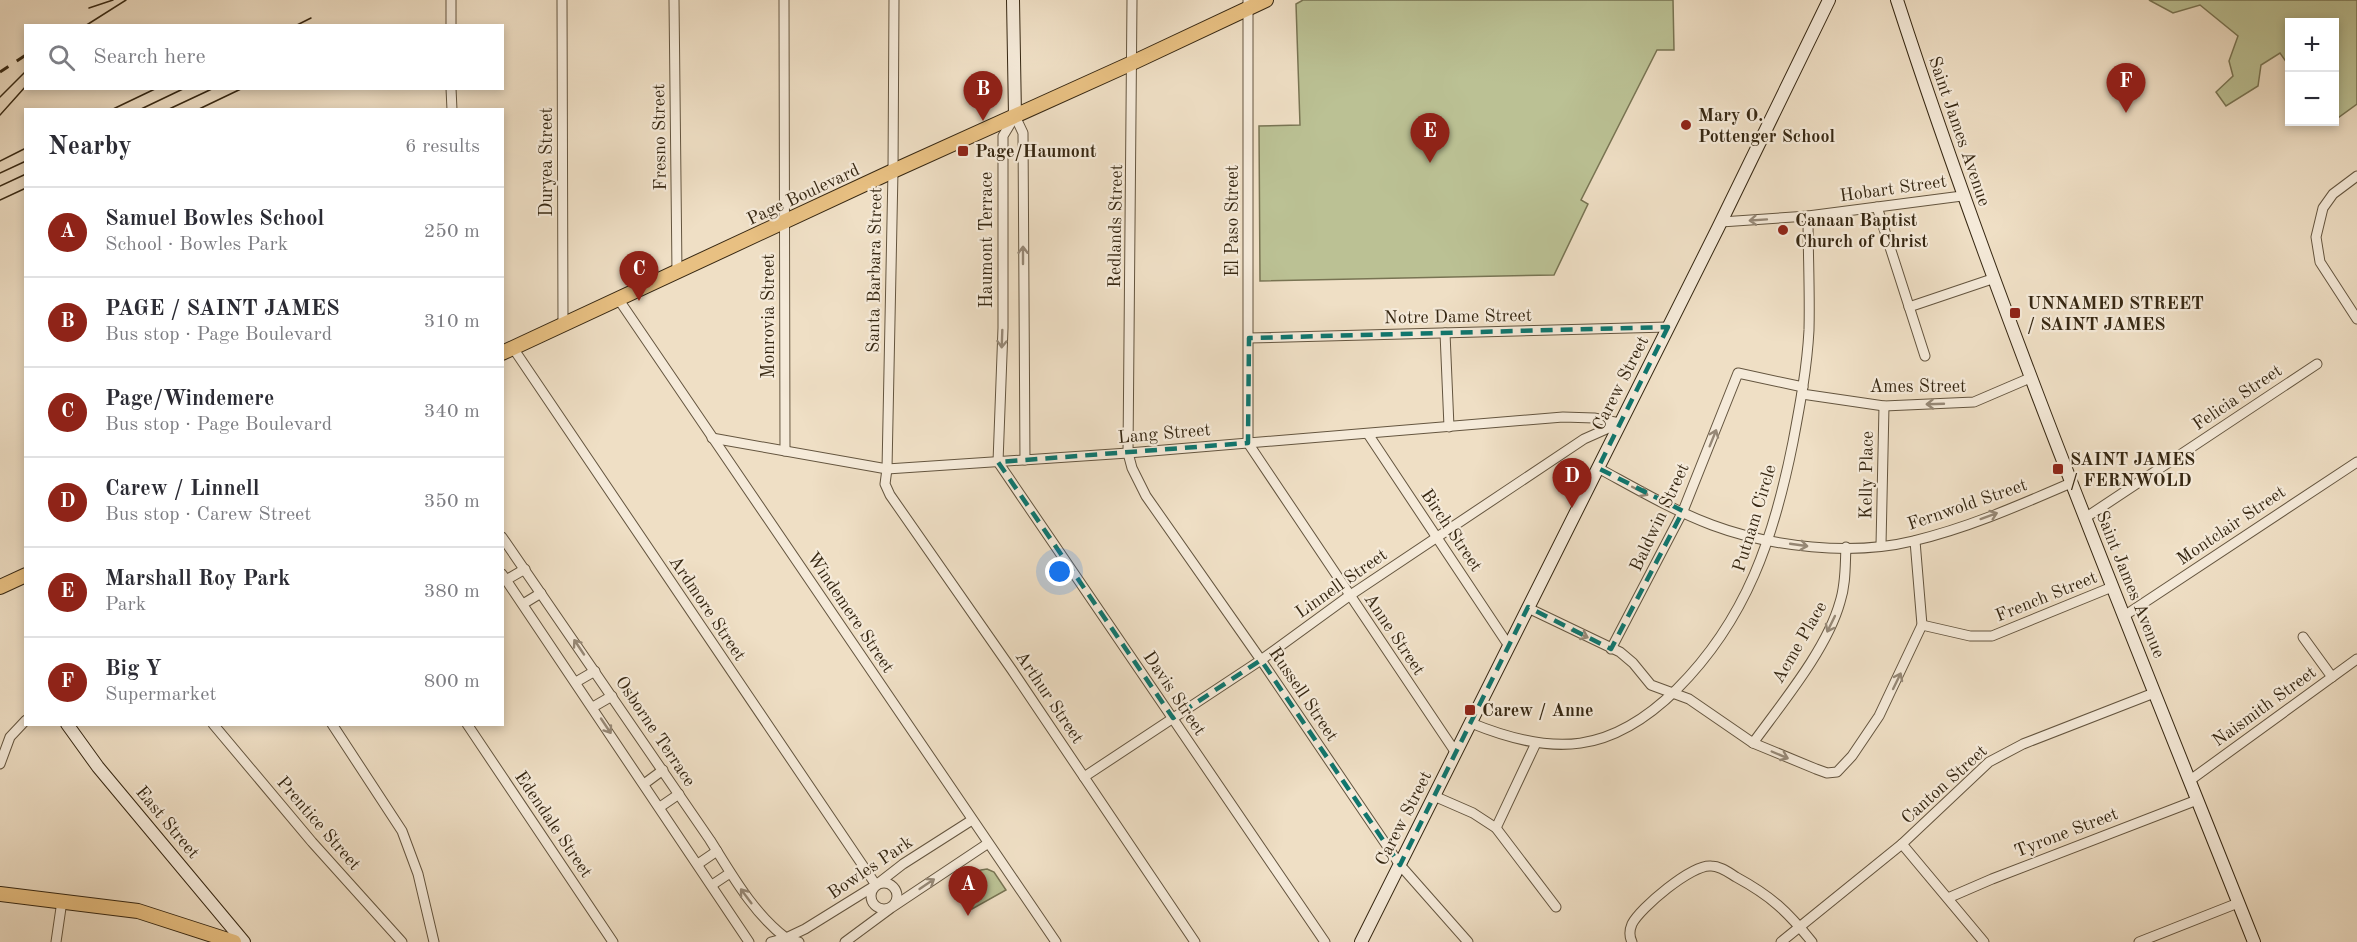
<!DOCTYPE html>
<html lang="en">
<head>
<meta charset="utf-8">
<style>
  :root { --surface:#fff; --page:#f7f7f7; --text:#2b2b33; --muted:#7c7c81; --line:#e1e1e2; --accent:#8f2418 }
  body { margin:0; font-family:"Old Standard TT",serif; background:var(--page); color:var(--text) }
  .controls { position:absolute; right:18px; top:18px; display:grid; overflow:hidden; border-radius:0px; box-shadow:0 3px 9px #0003 }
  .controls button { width:54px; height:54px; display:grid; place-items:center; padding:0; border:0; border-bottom:2px solid var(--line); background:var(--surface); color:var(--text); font:30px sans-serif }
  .you { position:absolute; left:1060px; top:572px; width:21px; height:21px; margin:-15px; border:4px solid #fff; border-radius:50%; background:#1a73e8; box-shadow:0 0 0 9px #1a73e833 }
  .badge { display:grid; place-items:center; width:39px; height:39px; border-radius:50%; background:var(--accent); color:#fff; font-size:20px; font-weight:700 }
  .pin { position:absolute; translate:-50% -50px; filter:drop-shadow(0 2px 3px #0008) }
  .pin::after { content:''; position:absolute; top:32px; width:21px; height:18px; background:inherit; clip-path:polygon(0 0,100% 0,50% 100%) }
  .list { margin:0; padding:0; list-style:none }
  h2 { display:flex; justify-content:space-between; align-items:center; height:78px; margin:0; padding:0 24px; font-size:26px }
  h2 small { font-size:20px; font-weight:400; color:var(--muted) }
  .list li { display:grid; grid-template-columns:39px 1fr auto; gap:18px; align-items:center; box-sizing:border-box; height:90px; padding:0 24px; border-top:2px solid var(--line) }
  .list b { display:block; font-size:22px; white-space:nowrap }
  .list p { margin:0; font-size:20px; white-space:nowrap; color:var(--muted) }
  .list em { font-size:20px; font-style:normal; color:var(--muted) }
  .icon { flex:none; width:33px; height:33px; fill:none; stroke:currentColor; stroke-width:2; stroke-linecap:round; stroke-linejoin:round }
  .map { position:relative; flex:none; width:2357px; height:942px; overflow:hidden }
  .search { position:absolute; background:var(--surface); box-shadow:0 3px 9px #0003; left:24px; top:24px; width:480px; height:66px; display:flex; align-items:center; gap:15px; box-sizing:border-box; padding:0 21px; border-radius:0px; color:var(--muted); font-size:22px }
  .panel { position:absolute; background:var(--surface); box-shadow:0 3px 9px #0003; left:24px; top:108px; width:480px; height:618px; border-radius:0px }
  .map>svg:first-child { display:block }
  .green { fill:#bbc194; stroke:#787453; stroke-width:1.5 }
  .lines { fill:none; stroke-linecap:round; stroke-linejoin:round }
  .street-casing { stroke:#64553f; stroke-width:11 }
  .secondary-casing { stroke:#362712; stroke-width:14 }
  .primary-casing { stroke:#362712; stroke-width:16 }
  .street { stroke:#f5ead9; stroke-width:9 }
  .secondary { stroke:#f5ead9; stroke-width:12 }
  .primary { stroke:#e8c082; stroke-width:14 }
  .tram { stroke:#362712; stroke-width:1.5 }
  .rail { stroke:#362712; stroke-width:3; stroke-dasharray:10 10; stroke-linecap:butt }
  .oneway { stroke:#968876 }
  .marked { fill:none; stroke:#0f766e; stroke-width:4.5; stroke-dasharray:12 8; stroke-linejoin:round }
  .poi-dot { fill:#8f2418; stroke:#f5ead9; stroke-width:2 }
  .labels { text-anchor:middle; stroke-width:4.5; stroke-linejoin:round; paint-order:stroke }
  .poi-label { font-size:18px; font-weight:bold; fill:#362712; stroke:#f5ead9; text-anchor:start }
  .street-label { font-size:18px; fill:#362712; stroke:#f5ead9 }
</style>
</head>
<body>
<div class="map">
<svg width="2357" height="942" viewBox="0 0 2357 942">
  <rect width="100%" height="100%" fill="#efdfc5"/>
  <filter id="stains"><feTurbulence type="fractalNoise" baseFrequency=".00333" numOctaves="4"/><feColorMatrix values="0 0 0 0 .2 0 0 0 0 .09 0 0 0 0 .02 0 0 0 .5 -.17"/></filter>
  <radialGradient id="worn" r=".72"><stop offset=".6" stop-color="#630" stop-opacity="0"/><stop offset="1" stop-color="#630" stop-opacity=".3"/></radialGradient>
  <g class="green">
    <path d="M1303,0h370l1,50h-17l-76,150 7,4 -34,71 -294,6 -1,-155 41,-1 -4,-121z"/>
    <path d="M2149,0h208v104l-22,16 -1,-98h-44l-1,44 -9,-13 -19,12 -3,21 -32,20 -10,-14 17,-16 -4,-15 9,-25 -38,-31 -27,8z"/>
    <path d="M987,869l7,3 12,18 -34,19 -15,-23 24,-16z"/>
  </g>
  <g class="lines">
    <defs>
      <g id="street">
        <path d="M451,0v26"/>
        <path d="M562,0l1,324"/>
        <path d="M674,0l3,273"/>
        <path d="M784,0l1,451"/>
        <path d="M894,0l-1,171 -6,298 -2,15 5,11 122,175 183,272"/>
        <path d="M1132,0l-4,453 4,15 14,28 115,164 139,205 68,77"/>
        <path d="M1248,0v443l208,310"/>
        <path d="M451,88l1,22"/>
        <path d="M1015,116l-12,20v192l-5,134 327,480"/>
        <path d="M1015,116l8,17 2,327"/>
        <path d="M2357,176l-24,18 -10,14 -7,29 4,25 37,57"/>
        <path d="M1877,207l48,149"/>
        <path d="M1721,222l87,-6 154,-20"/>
        <path d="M619,300l437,642"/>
        <path d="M1909,307l83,-28"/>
        <path d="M1445,333l4,94"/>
        <path d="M1249,338l419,-11"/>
        <path d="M513,348l363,537"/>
        <path d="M1802,394l82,12 90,-4 56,-24"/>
        <path d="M1368,434l141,212"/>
        <path d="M712,438l175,31 241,-16 435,-36 31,1 26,5"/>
        <path d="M1598,468c37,20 74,42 114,57 59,22 140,31 201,16 55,-13 107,-36 158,-58"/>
        <path d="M2085,518l232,-154"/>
        <path d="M502,537l208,303c22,35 43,73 76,98l19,-9 71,-44 27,-21 69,-44"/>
        <path d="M1881,545l3,-139"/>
        <path d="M502,574l247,368"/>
        <path d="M506,580l19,-11"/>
        <path d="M523,604l18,-11"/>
        <path d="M1528,608l92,44 13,11 18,22 38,14 64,44 63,26 11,4 10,-1 15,-16 27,-40 43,-91 -7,-84"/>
        <path d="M2124,616l233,-154"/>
        <path d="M1922,625l48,11h22l120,-49"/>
        <path d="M2303,637l29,40"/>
        <path d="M1611,649l72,-138 55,-138 65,14"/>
        <path d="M576,682l19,-11"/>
        <path d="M593,707l19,-11"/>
        <path d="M1471,723c83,34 140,31 206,-34 70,-70 97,-152 116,-247 7,-37 14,-74 16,-112 1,-38 -1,-76 -1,-114"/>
        <path d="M213,724l99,118 90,100"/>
        <path d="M332,724l70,107 16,43 16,68"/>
        <path d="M467,724l146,218"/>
        <path d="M1753,743c29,-40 74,-94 87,-141 6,-18 5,-37 6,-55"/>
        <path d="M0,764l10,-27 16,-17"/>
        <path d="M1084,777l177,-117 88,-64 235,-157 36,-16"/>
        <path d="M2189,781l168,-122"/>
        <path d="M644,784l19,-14"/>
        <path d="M1434,796l39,17 23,15 60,79"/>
        <path d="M660,807l19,-13"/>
        <path d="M1496,828l40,-85"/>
        <path d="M1902,844l82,98"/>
        <path d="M698,864l19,-13"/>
        <circle cx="884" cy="896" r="13"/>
        <path d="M712,885l18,-12"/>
        <path d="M1948,898l44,-19 205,-79"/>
        <path d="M56,942l6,-41"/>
        <path d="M771,942l15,-4 13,4"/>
        <path d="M845,942l46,-34 96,-64"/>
        <path d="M1632,942c-3,-6 -3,-11 0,-18 8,-16 60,-60 79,-58 9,0 17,6 25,11 35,19 51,34 76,65"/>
        <path d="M1781,942l121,-98 87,-82 34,-18 131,-51"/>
        <path d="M2139,942l99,-39"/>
      </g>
      <g id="secondary">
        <path d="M1013,0l2,116"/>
        <path d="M1897,0c104,320 233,630 357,942"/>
        <path d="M67,724l31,43 146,175"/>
        <path d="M1361,942l357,-714 111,-228"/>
      </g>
      <g id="primary">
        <path d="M502,353l391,-182 239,-108 134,-63"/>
        <path d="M0,587l26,-12"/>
        <path d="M0,894l138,17 96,31"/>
      </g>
    </defs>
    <use href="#street" class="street-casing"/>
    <use href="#secondary" class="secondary-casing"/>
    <use href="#primary" class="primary-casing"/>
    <use href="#street" class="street"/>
    <use href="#secondary" class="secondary"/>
    <use href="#primary" class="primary"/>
    <g class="tram">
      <path d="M89,8l24,-8"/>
      <path d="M85,26l41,-26"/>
      <path d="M295,26l16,-8"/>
      <path d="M0,97l26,-26"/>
      <path d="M111,110l46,-22"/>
      <path d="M139,110l46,-22"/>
      <path d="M167,110l47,-22"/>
      <path d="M197,110l46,-22"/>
      <path d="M0,115l26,-29"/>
      <path d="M0,161l26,-13"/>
      <path d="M0,173l26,-12"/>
      <path d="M0,186l26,-12"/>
      <path d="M0,200l26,-12"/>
    </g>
    <path class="rail" d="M0,72l26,-17"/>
  </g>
  <defs><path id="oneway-shaft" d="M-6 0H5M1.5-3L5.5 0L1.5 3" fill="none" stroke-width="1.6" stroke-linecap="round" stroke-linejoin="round" transform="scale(1.5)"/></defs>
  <g class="oneway">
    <use href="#oneway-shaft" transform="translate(1758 220) rotate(176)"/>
    <use href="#oneway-shaft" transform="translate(1023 255) rotate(-90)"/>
    <use href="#oneway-shaft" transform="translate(1002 339) rotate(92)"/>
    <use href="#oneway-shaft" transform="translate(1935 404) rotate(178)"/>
    <use href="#oneway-shaft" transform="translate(1713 438) rotate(-68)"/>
    <use href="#oneway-shaft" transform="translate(1640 491) rotate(28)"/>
    <use href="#oneway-shaft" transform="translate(1989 516) rotate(-20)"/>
    <use href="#oneway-shaft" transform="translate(1799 545) rotate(8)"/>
    <use href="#oneway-shaft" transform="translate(1831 624) rotate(116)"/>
    <use href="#oneway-shaft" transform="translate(1580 634) rotate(24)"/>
    <use href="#oneway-shaft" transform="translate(579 647) rotate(-124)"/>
    <use href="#oneway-shaft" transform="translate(1897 681) rotate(-64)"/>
    <use href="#oneway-shaft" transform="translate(606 726) rotate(56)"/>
    <use href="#oneway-shaft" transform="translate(1780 755) rotate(23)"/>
    <use href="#oneway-shaft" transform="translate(927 884) rotate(-34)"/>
    <use href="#oneway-shaft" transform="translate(746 896) rotate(-127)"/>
  </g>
  <path class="marked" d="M1668,327l-70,141 85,43 -72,138 -83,-42 -128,258 -139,-205 -88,58 -175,-256 250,-19 1,-105z"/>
  <g class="poi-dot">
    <circle cx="1686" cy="125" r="6"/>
    <rect x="957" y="145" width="12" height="12" rx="3"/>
    <circle cx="1783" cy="230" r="6"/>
    <rect x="2009" y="307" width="12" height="12" rx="3"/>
    <rect x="2052" y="463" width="12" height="12" rx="3"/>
    <rect x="1464" y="704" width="12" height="12" rx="3"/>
  </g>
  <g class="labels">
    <g class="poi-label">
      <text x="1698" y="121">Mary O.<tspan x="1698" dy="21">Pottenger School</tspan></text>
      <text x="975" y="157">Page/Haumont</text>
      <text x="1795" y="226">Canaan Baptist<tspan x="1795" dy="21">Church of Christ</tspan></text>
      <text x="2027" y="309">UNNAMED STREET<tspan x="2027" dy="21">/ SAINT JAMES</tspan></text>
      <text x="2070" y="465">SAINT JAMES<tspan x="2070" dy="21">/ FERNWOLD</tspan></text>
      <text x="1482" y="716">Carew / Anne</text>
    </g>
    <g class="street-label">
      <text transform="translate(1960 131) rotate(71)" y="6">Saint James Avenue</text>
      <text transform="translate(659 137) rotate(-91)" y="6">Fresno Street</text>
      <text transform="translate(546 162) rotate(-90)" y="6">Duryea Street</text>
      <text transform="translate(1893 188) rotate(-8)" y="6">Hobart Street</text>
      <text transform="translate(803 194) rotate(-25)" y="6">Page Boulevard</text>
      <text transform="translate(1232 221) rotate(-90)" y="6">El Paso Street</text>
      <text transform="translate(1115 226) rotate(-89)" y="6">Redlands Street</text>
      <text transform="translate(986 240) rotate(-90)" y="6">Haumont Terrace</text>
      <text transform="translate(874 270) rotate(-89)" y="6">Santa Barbara Street</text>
      <text transform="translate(768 316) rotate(-90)" y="6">Monrovia Street</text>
      <text transform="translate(1458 316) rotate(-1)" y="6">Notre Dame Street</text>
      <text transform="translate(1620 383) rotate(-63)" y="6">Carew Street</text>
      <text x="1918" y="392">Ames Street</text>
      <text transform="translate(2237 397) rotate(-34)" y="6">Felicia Street</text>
      <text transform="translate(1164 433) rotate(-5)" y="6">Lang Street</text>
      <text transform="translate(1866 475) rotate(-89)" y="6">Kelly Place</text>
      <text transform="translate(1967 504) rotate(-19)" y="6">Fernwold Street</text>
      <text transform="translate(1659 517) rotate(-65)" y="6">Baldwin Street</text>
      <text transform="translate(1754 518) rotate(-73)" y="6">Putnam Circle</text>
      <text transform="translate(2231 525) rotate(-34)" y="6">Montclair Street</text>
      <text transform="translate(1452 530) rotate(56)" y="6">Birch Street</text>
      <text transform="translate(1341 583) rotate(-35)" y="6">Linnell Street</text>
      <text transform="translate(2131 584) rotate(68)" y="6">Saint James Avenue</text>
      <text transform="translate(2046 596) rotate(-22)" y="6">French Street</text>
      <text transform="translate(708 608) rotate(56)" y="6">Ardmore Street</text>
      <text transform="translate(851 612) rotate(56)" y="6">Windemere Street</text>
      <text transform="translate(1395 634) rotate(56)" y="6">Anne Street</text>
      <text transform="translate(1799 642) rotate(-60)" y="6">Acme Place</text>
      <text transform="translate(1175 693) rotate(56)" y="6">Davis Street</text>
      <text transform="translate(1304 694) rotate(56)" y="6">Russell Street</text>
      <text transform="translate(1050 697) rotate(56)" y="6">Arthur Street</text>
      <text transform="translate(2264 706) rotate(-36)" y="6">Naismith Street</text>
      <text transform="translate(656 731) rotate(56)" y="6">Osborne Terrace</text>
      <text transform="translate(1944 784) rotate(-42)" y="6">Canton Street</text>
      <text transform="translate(1403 818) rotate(-63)" y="6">Carew Street</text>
      <text transform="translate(168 822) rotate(50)" y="6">East Street</text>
      <text transform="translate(319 823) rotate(49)" y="6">Prentice Street</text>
      <text transform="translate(554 824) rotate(56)" y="6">Edendale Street</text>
      <text transform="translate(2066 832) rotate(-21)" y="6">Tyrone Street</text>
      <text transform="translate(870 867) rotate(-34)" y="6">Bowles Park</text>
    </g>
  </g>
  <rect width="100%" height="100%" filter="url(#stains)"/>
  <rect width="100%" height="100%" fill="url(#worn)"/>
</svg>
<div class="controls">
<button>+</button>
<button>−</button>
</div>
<div class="you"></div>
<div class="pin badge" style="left:968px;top:916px">A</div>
<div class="pin badge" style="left:983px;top:121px">B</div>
<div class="pin badge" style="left:639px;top:301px">C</div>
<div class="pin badge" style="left:1572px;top:508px">D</div>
<div class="pin badge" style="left:1430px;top:163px">E</div>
<div class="pin badge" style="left:2126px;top:113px">F</div>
<div class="search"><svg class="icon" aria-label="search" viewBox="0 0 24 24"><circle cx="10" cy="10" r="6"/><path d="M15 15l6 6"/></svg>Search here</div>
<section class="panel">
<h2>Nearby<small>6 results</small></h2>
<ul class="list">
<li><span class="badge">A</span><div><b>Samuel Bowles School</b><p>School · Bowles Park</p></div><em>250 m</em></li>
<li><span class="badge">B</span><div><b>PAGE / SAINT JAMES</b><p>Bus stop · Page Boulevard</p></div><em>310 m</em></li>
<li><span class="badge">C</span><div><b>Page/Windemere</b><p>Bus stop · Page Boulevard</p></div><em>340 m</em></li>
<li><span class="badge">D</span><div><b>Carew / Linnell</b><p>Bus stop · Carew Street</p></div><em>350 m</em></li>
<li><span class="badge">E</span><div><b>Marshall Roy Park</b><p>Park</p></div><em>380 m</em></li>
<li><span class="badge">F</span><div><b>Big Y</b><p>Supermarket</p></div><em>800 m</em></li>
</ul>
</section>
</div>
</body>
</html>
